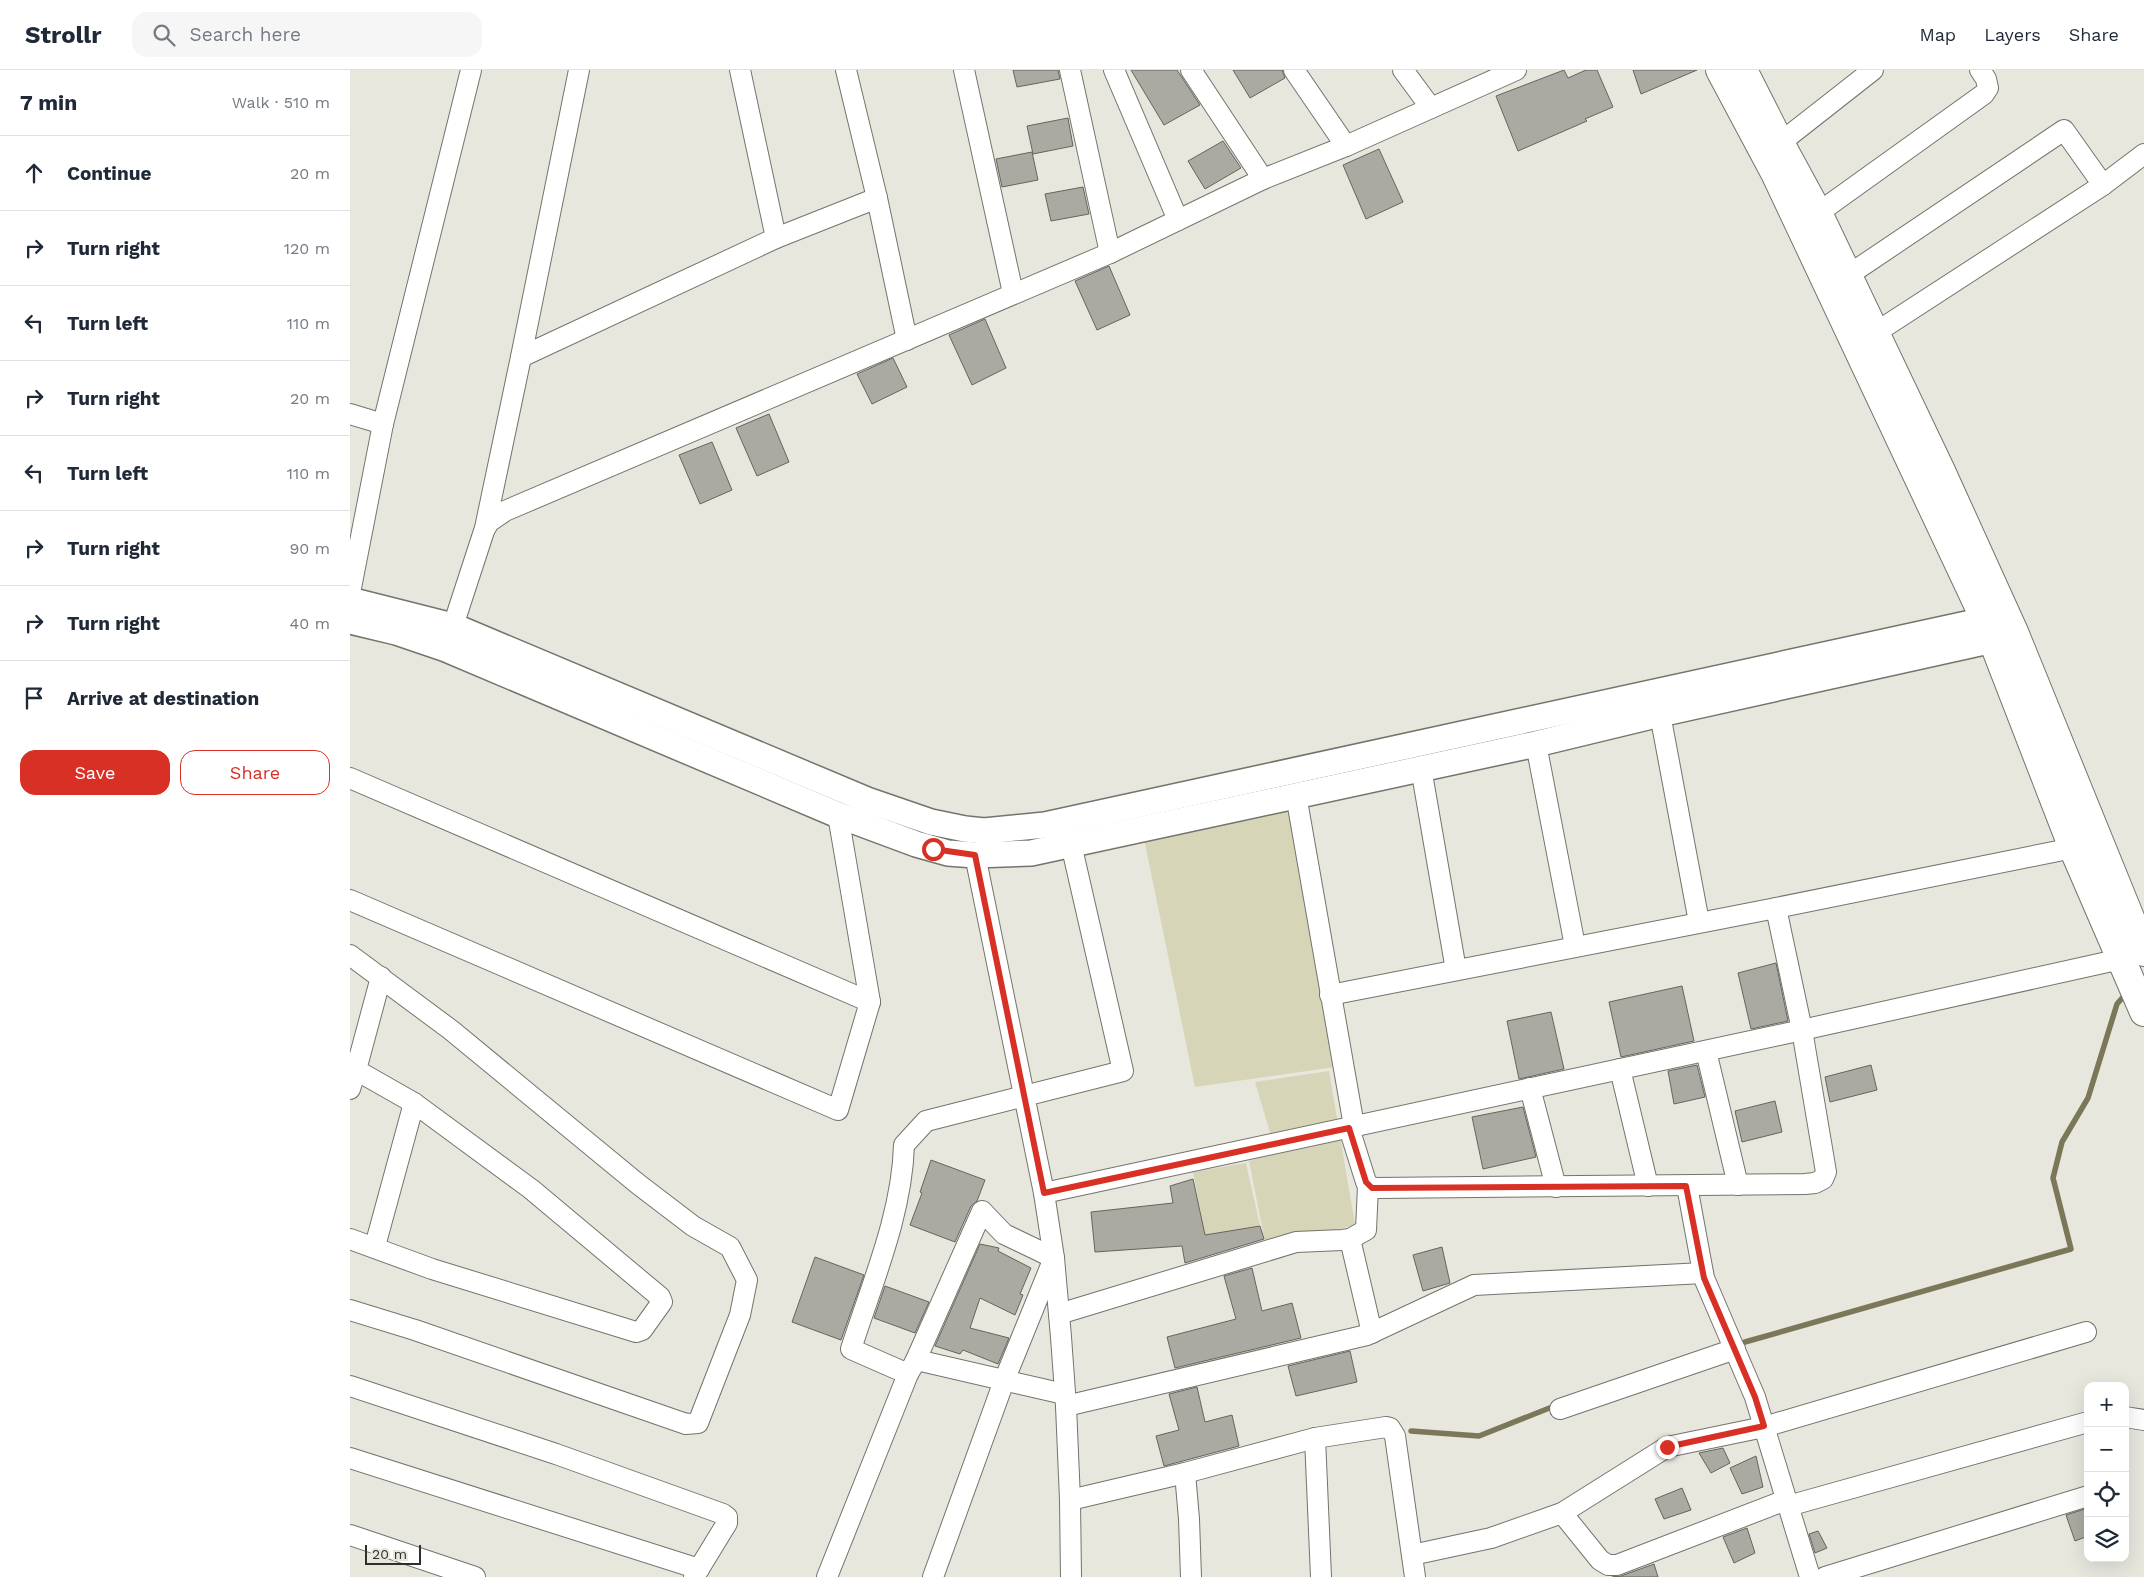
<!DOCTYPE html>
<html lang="en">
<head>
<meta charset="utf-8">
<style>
  :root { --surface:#fff; --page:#f6f6f7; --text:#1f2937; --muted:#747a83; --line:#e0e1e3; --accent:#d93025 }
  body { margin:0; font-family:"Work Sans",sans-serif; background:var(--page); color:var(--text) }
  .controls { position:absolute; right:15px; bottom:15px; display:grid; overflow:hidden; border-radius:10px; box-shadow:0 5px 20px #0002 }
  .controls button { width:45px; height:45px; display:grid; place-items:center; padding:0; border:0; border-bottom:1px solid var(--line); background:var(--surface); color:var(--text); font:25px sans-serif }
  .scale { position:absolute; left:15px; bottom:12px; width:56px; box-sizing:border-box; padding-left:5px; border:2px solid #302f2c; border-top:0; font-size:14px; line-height:18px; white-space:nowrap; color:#302f2c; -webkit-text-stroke:4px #e7e7de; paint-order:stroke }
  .stop { position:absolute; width:15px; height:15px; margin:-11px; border:4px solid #d93025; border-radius:50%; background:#fff }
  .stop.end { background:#d93025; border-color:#fff; box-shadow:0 1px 5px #0008 }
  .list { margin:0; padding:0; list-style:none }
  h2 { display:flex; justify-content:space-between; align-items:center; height:65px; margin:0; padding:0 20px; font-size:21px }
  h2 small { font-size:16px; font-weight:400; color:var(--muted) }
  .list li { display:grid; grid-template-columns:32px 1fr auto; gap:15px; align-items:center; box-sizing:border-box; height:75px; padding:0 20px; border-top:1px solid var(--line) }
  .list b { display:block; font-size:19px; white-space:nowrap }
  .list em { font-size:16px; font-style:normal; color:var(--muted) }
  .actions { display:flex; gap:10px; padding:15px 20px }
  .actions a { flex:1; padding:11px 0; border:1px solid var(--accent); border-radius:15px; text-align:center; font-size:18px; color:var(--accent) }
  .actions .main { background:var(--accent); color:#fff }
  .icon { flex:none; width:28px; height:28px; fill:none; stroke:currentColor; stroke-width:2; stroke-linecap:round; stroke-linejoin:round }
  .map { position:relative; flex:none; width:1794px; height:1507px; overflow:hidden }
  header { display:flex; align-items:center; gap:30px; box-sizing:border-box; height:70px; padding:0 25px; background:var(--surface); border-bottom:1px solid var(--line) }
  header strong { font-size:24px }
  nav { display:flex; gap:28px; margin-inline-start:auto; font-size:18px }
  .search { width:350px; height:45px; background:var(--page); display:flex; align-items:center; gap:12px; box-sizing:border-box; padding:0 18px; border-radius:15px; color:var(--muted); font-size:19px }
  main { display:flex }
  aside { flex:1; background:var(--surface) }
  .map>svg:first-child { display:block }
  .green { fill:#d7d5b7 }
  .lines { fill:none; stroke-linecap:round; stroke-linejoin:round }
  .stream { stroke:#7b785a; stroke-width:5.5 }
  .building { fill:#abaaa2; stroke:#65655d }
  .minor-casing { stroke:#74736c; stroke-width:22 }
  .tertiary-casing { stroke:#74736c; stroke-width:28 }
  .secondary-casing { stroke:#74736c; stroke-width:30 }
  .minor { stroke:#fff; stroke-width:20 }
  .tertiary { stroke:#fff; stroke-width:25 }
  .secondary { stroke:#fff; stroke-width:28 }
  .route { stroke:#d93025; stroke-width:6 }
</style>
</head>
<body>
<header>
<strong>Strollr</strong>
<div class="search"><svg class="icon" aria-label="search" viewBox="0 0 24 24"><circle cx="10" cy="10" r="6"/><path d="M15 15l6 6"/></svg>Search here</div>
<nav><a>Map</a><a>Layers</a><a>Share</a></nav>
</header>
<main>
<aside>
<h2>7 min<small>Walk · 510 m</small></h2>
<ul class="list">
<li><svg class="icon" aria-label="ahead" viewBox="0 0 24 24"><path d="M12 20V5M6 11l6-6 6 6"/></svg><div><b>Continue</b></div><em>20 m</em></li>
<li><svg class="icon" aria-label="right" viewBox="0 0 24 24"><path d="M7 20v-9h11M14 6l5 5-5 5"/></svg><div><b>Turn right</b></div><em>120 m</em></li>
<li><svg class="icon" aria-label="left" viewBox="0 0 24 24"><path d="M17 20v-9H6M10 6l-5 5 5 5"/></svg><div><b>Turn left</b></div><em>110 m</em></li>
<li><svg class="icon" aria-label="right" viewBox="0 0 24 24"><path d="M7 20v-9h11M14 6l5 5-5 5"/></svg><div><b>Turn right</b></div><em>20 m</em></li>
<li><svg class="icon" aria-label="left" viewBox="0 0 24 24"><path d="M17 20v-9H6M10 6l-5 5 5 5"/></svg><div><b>Turn left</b></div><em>110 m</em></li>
<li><svg class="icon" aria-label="right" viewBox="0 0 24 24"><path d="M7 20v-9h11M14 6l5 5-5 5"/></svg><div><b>Turn right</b></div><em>90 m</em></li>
<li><svg class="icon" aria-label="right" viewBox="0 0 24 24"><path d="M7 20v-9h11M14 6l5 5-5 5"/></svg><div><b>Turn right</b></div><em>40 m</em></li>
<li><svg class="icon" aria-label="arrive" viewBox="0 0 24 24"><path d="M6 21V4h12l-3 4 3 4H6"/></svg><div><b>Arrive at destination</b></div></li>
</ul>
<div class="actions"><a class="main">Save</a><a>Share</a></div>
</aside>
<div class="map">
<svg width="1794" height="1507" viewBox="0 0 1794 1507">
  <rect width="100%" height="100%" fill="#e7e7de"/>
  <g class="green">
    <path d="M946,725l47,271 -148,21 -53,-258z"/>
    <path d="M979,1001l26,154 -89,22 -17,-86 27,-9 -21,-70z"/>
    <path d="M896,1093l14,63 -55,9 -12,-63z"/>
  </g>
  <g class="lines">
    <g class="stream">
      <path d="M1395,1272l326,-93 -18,-71 9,-36 26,-44 29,-94 6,-7"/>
      <path d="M1061,1361l68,5 78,-31"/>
    </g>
  </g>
  <g class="building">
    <path d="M663,0h45l2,9 -43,8z"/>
    <path d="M781,0h46l23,35 -36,20z"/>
    <path d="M883,0h49l3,8 -35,20z"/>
    <path d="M1214,0l4,8 18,-8h11l16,37 -28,12 2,2 -69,30 -22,-55z"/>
    <path d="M1283,0h64l-56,24z"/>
    <path d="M718,48l5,28 -40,8 -6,-28z"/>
    <path d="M873,71l18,27 -36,21 -17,-28z"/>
    <path d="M1029,79l24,53 -37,17 -23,-54z"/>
    <path d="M682,82l6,28 -36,7 -6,-28z"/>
    <path d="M733,117l6,27 -38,7 -6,-27z"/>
    <path d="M759,196l21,49 -33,15 -22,-49z"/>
    <path d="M635,249l21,49 -34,17 -23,-50z"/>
    <path d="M543,288l14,29 -35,17 -15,-30z"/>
    <path d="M419,344l20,48 -32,14 -21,-48z"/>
    <path d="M362,372l20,48 -32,14 -21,-49z"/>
    <path d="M1426,893l12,58 -37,8 -13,-56z"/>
    <path d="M1332,916l12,55 -73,16 -12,-55z"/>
    <path d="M1201,942l13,57 -45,10 -12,-58z"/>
    <path d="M1347,995l8,32 -31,7 -6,-33z"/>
    <path d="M1521,995l6,25 -47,12 -5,-25z"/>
    <path d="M1425,1031l7,31 -40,10 -7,-31z"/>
    <path d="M1173,1037l13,50 -53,12 -11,-52z"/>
    <path d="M581,1090l54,20 -8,21 -6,5 -16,36 -45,-17 12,-32 -2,-1z"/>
    <path d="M843,1109l12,56 55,-9 4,13 -79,24 -3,-17 -87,6 -4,-40 82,-9 -3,-17z"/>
    <path d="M630,1174l19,4 -1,3 33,17 -11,26 3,1 -8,20 -35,-17 -10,30 39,10 -11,26 -35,-14 -3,4 -25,-8z"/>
    <path d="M1092,1177l8,36 -27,8 -10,-36z"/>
    <path d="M465,1187l49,18 -23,65 -49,-18z"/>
    <path d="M902,1198l10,43 30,-8 9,35 -126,30 -8,-31 69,-18 -12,-43z"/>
    <path d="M535,1216l44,16 -14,31 -41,-15z"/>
    <path d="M1000,1281l7,31 -61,14 -8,-30z"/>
    <path d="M847,1317l8,35 27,-7 7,31 -75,20 -8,-30 23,-6 -10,-36z"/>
    <path d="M1373,1378l7,15 -19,10 -12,-20z"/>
    <path d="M1406,1386l7,31 -21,7 -12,-26z"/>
    <path d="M1332,1418l9,22 -27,9 -9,-20z"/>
    <path d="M1738,1438v28l-13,5 -9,-26z"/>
    <path d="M1397,1458l8,25 -21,10 -11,-26z"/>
    <path d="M1468,1461l9,17 -12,5 -6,-19z"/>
    <path d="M1304,1494l4,13h-46l9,-1z"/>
  </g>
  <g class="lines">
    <defs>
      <g id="minor">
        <path d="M229,0l-58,287 255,-119 101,-40"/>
        <path d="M390,0l36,168"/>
        <path d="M496,0l31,128 30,142"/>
        <path d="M614,0l49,223"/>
        <path d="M720,0l40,183"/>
        <path d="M764,0l64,150"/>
        <path d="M841,0l72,109"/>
        <path d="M944,0l52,76"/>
        <path d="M1053,0l28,38"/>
        <path d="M1430,73l93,-73"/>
        <path d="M1468,143l166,-119 4,-6 -2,-9 -6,-9"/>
        <path d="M1497,206l217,-146 39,55"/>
        <path d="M1525,263l228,-148 41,-31"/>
        <path d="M0,344l33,10"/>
        <path d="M135,458l36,-171"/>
        <path d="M0,523l33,-169 88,-354"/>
        <path d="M103,556l31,-95 5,-9 16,-11 605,-258 153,-74 83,-33 170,-76"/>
        <path d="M1310,644l39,208"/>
        <path d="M1186,674l39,202"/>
        <path d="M1071,698l35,202"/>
        <path d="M0,708l520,224 -32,108 -488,-210"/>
        <path d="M946,725l58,331"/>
        <path d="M488,745l32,187"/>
        <path d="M625,785l69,338 10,65 7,79 5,69 4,94"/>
        <path d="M0,885l101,75 187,154 55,42 37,21 17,33 -7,35 -42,108 -12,1 -271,-94 -65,-20"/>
        <path d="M980,925l446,-87 297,-60"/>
        <path d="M1356,981l32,134"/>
        <path d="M1270,999l28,117"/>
        <path d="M1180,1018l26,99"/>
        <path d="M0,1019l6,-19"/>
        <path d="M999,1058l17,54 2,4 8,2 429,-4 10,-1 8,-4 3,-7 -24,-142 -26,-122"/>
        <path d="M1337,1116l17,92 51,119 55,180"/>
        <path d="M694,1123l758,-163 319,-71"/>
        <path d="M0,1169l82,30 204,63 6,-2 20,-28 -2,-5 -129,-108 -117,-86 -58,-33 25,-93"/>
        <path d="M1000,1169l22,94"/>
        <path d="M25,1176l39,-143"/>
        <path d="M709,1244l237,-72 46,-2 8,-1 16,-9 2,-44"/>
        <path d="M565,1292l6,-1 143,33"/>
        <path d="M558,1304l-57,-25c21,-66 51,-134 53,-204l22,-24 197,-50 -52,-227"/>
        <path d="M0,1316l206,68 167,60 4,3v6l-33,54"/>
        <path d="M716,1336l301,-71 107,-50 229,-12"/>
        <path d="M1210,1339l175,-60"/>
        <path d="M1775,1347l19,3"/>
        <path d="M965,1368l6,139"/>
        <path d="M0,1388l349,111"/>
        <path d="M835,1403l4,46 2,58"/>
        <path d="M1438,1436l300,-84"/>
        <path d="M1212,1443l38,47 8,5h9l169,-65"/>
        <path d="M0,1465l125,42"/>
        <path d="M1062,1485l79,-17 71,-25 105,-66 97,-20 322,-95"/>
        <path d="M477,1507l81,-203 7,-12 67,-151 22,23 50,24 -50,123 -71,196"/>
        <path d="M721,1507l-1,-77 115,-27 130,-35 71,-11 4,1 5,8 20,141"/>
        <path d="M1475,1507l263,-81"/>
      </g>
      <g id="tertiary">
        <path d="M0,530l103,26 414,174 64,22 34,7 19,2 61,-6 940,-205 18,-9"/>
        <path d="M0,551l46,11 50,17 392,166 78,29 32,9 27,2 56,-2 505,-109 124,-30 333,-74 19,-7"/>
      </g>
      <g id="secondary">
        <path d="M1370,0l56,105 206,438 91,235 71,164"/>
        <path d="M1393,0l37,73 38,70 123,258 73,161 130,320"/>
      </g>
    </defs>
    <use href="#minor" class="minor-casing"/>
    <use href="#tertiary" class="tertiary-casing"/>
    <use href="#secondary" class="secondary-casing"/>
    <use href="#minor" class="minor"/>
    <use href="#tertiary" class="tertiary"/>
    <use href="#secondary" class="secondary"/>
  </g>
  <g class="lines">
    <path class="route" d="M583,779l42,6 69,338 305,-65 17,54 6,6 314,-2 18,92 51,119 9,29 -97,21"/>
  </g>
</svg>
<div class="controls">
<button>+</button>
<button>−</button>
<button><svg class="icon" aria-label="locate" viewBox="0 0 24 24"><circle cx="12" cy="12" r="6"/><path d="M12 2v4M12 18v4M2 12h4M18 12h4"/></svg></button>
<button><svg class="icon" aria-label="layers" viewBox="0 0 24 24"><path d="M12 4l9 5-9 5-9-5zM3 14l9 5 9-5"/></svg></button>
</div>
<div class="scale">20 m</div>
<div class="stop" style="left:583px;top:779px"></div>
<div class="stop end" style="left:1317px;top:1377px"></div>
</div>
</main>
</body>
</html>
